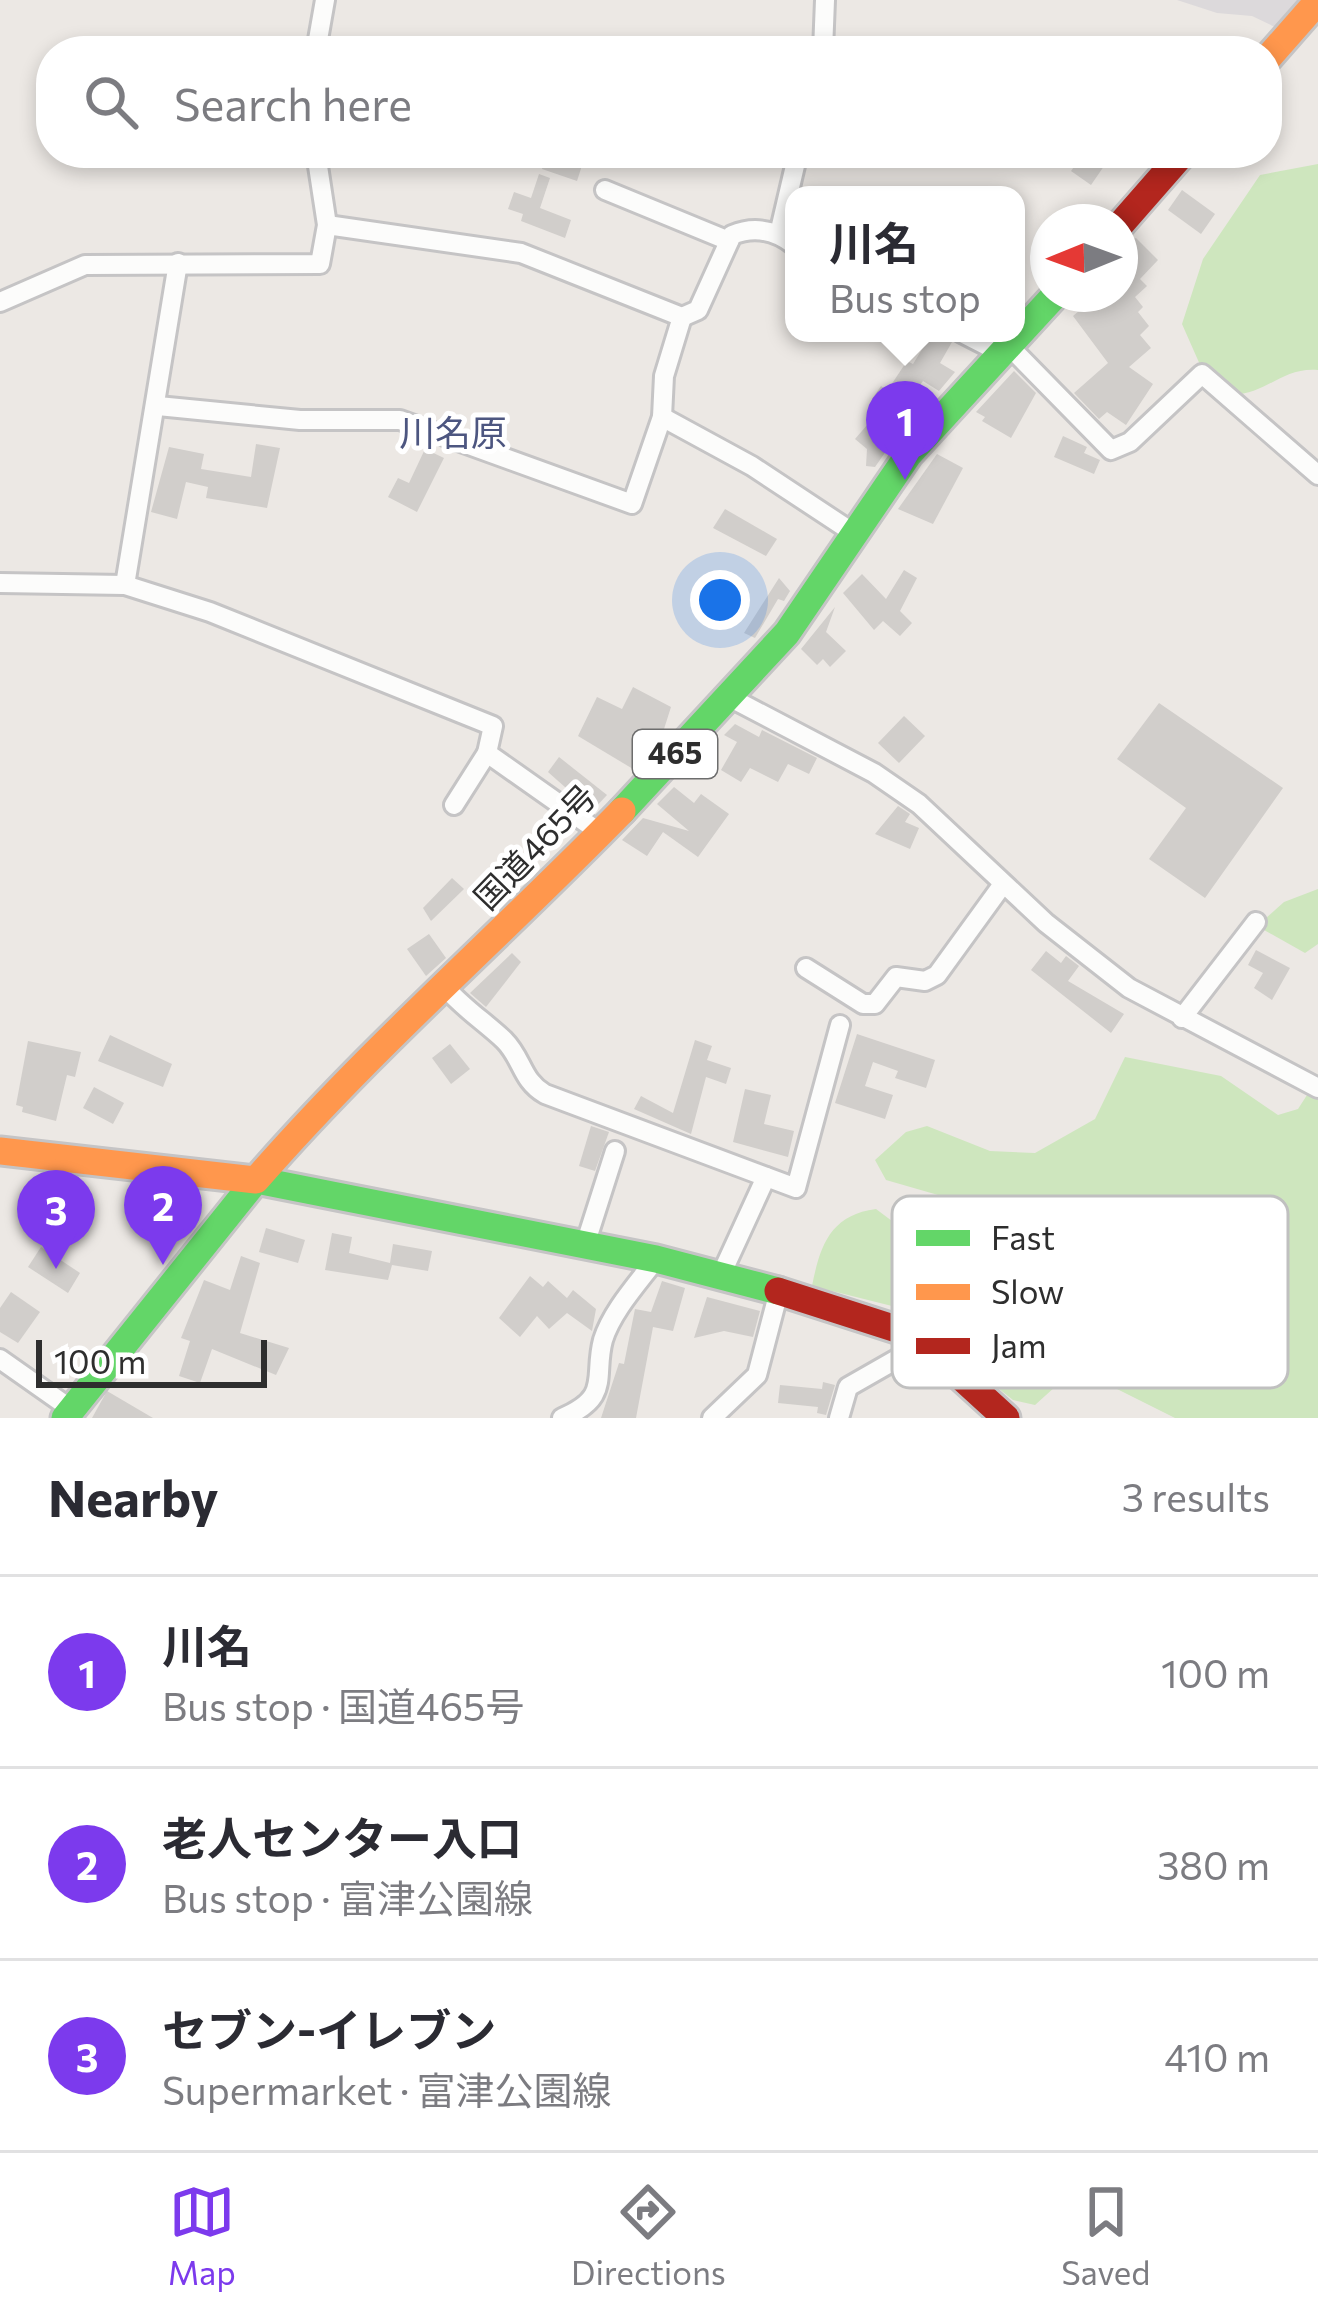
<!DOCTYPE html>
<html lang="en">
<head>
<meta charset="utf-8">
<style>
  :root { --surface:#fff; --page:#f2f2f3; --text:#2b2b33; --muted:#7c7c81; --line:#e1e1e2; --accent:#7c3aed }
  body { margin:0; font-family:Commissioner,"Noto Sans JP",sans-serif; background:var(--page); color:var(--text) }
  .compass { position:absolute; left:1030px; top:204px; width:108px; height:108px; border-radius:50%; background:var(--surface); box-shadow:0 6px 18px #0003; rotate:269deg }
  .scale { position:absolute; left:36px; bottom:30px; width:231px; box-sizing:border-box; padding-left:12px; border:6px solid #2e2e2e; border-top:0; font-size:33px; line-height:42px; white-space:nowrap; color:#2e2e2e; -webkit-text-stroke:9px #fff; paint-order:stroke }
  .you { position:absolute; left:720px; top:600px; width:42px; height:42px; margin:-30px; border:9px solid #fff; border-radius:50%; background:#1a73e8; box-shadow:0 0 0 18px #1a73e833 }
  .badge { display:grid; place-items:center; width:78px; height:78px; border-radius:50%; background:var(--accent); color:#fff; font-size:39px; font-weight:700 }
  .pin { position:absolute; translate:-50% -99px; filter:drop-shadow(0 3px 6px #0008) }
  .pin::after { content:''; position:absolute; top:63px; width:42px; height:36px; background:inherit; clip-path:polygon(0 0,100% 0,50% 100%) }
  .popup { position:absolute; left:785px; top:186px; width:240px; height:156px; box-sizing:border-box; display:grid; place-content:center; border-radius:24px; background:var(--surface); filter:drop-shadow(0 3px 9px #0005); font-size:39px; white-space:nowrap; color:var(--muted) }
  .popup b { font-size:45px; color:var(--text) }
  .popup::after { content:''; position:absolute; left:50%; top:100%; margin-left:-24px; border:24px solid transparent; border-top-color:var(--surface) }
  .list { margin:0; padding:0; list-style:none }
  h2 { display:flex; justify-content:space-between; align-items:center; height:156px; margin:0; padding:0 48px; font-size:51px }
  h2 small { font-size:39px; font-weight:400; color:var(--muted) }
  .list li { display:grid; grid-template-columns:78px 1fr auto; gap:36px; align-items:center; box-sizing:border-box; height:192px; padding:0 48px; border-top:3px solid var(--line) }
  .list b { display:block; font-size:45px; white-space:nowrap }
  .list p { margin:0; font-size:39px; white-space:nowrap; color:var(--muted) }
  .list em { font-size:39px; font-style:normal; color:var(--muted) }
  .icon { flex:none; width:66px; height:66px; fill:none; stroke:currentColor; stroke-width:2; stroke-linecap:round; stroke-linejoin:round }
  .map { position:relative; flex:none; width:1318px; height:1418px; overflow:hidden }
  .search { position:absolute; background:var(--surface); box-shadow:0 6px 18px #0003; left:36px; right:36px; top:36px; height:132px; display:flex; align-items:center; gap:30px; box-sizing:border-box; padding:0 42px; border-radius:48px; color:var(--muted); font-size:45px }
  .sheet { height:732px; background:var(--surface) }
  nav { display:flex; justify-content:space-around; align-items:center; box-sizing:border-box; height:168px; border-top:3px solid var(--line); background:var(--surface); font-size:33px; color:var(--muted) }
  nav a { display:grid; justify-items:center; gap:6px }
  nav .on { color:var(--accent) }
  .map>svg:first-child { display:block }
  .industrial { fill:#dcd9db }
  .green { fill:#cee6be }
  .building { fill:#d1cecb }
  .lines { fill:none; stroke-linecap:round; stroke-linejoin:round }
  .street-casing { stroke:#c5c4c5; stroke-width:24 }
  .fast-casing { stroke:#c5c4c5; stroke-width:33 }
  .slow-casing { stroke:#c5c4c5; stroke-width:33 }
  .jam-casing { stroke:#c5c4c5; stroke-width:33 }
  .street { stroke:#fcfcfb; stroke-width:18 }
  .fast { stroke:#63d668; stroke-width:27 }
  .slow { stroke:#ff974d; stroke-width:27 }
  .jam { stroke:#b3261e; stroke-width:27 }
  .labels { text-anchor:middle; stroke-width:10; stroke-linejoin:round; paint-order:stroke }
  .shield { fill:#fff; stroke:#6d6d6d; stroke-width:3 }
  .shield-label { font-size:30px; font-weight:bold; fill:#2e2e2e }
  .street-label { font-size:33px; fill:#2e2e2e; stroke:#fff }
  .neighbourhood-label { font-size:36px; fill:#4d5680; stroke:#fff }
  .key { fill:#fff; stroke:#c0c0c0; stroke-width:3 }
  .key-label { font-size:33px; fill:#2e2e2e }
</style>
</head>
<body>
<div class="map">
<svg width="1318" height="1418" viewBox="0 0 1318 1418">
  <rect width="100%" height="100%" fill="#ece8e4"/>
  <path class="industrial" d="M1177,0h125l-25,28 -25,-12 -35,-3z"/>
  <g class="green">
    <path d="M1318,164v206c-36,-3 -51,24 -86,25l-31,-28 -19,-43 21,-65 57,-84z"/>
    <path d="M1318,889v55l-13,9 -48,-27 27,-24z"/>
    <path d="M1125,1057l96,19 57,39 20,-6 20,-31v340h-143l-90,-45 -19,4 -31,28 -22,-5 -117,-93 -84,-21c8,-40 18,-71 64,-77l36,27h28l13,-12 -8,-27 -59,-17 -11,-20 31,-28 21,-6 63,25 45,2 60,-34z"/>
  </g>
  <g class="building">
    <path d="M557,153h29l-9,28 -35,-12 3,-12 10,3z"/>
    <path d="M1084,153h29l-22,32 -20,-14z"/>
    <path d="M539,174l11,4 -10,30 31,12 -6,18 -44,-17 2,-7 -15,-5 6,-17 17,6z"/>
    <path d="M1182,190l33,24 -14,20 -33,-24z"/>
    <path d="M1136,238l22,22 -18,19 7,7 -12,11 8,10 -5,5 11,14 -9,9 11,13 -22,19 24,17 -27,41 -19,-13 -8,7 -25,-26 34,-30 -35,-47 26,-22h21v-49z"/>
    <path d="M932,333h17l3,9 -12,21 15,9 -16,19 -16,-10 -27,36 -24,-18 9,-13 6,5 20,-30 6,3z"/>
    <path d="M1014,371l22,22 -25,45 -29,-17 3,-4 -9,-5z"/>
    <path d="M868,424l23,20 -16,23 -9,-1 1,-17 -12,-10z"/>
    <path d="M1063,436l24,11 -3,6 16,7 -6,14 -40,-17z"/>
    <path d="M256,444l24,4 -13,60 -61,-10 2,-11 -22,-5 -9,37 -26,-7 18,-65 35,7 -3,15 50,8z"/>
    <path d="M425,449l19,9 -27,54 -29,-15 10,-19 11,5z"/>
    <path d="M937,454l26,14 -30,56 -35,-15z"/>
    <path d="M725,509l52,30 -11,17 -53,-28z"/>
    <path d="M904,570l13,8 -17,33 12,12 -12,13 -17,-15 -9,9 -31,-37 19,-19 24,25z"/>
    <path d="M779,578l11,13 -6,10 -6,-2 -23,39 -11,-5z"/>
    <path d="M835,607l-9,25 20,19 -16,16 -7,-8 -6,6 -16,-16z"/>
    <path d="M633,687l38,20 -7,22 -31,40 -55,-33 19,-39 25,12z"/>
    <path d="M1159,703l124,85 -78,110 -56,-39 37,-51 -69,-49z"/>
    <path d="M904,716l21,20 -26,27 -21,-20z"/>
    <path d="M735,724l24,13 3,-7 55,28 -8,16 -21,-10 -10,18 -28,-14 -9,14 -20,-12 16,-28 -13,-7z"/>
    <path d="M559,757l48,38 -15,16 -44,-39z"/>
    <path d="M674,787l20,16 7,-9 28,20 -31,43 -35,-25 -16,24 -25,-16 21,-22 46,13 -32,-27z"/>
    <path d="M898,806l12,8 -5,8 14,6 -9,21 -35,-15z"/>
    <path d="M452,878l12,11 -33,32 -8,-13z"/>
    <path d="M429,934l17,24 -20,18 -19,-27z"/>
    <path d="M1256,950l34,18 -18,32 -18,-12 9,-15 -15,-8z"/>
    <path d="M1046,951l15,12 5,-7 13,10 -11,15 56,33 -13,19 -80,-63z"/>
    <path d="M512,953l9,9 -35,45 -16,-14z"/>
    <path d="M857,1034l78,26 -9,28 -31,-10 3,-7 -25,-9 -8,24 28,9 -8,24 -50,-16z"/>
    <path d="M110,1035l62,29 -9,23 -65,-26z"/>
    <path d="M695,1040l17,6 -5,14 24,8 -5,16 -20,-7 -15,57 -57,-25 7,-13 32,17z"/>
    <path d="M28,1041l53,11 -6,25 -8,-2 -11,46 -34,-9 1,-5 -7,-2z"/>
    <path d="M450,1044l20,25 -19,15 -19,-26z"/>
    <path d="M94,1087l30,16 -11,21 -30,-16z"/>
    <path d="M745,1089l26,6 -7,29 30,7 -6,26 -55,-15z"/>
    <path d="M591,1126l18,6 -14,39 -16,-5z"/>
    <path d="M266,1228l39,12 -7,23 -39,-11z"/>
    <path d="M332,1233l20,4 -3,16 41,10 3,-19 39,7 -4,20 -36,-6 -4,15 -63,-10z"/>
    <path d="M41,1247l39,26 -12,20 -40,-26z"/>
    <path d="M241,1256l19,7 -20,70 49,15 -13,27 -64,-26 -12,34 -21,-7 11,-35 -9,-3 23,-58 26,10z"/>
    <path d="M530,1276l13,11 5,-6 19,17 6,-8 23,19 -4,22 -25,-18 -18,16 -12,-13 -17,21 -21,-19z"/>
    <path d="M662,1281l23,7 -12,43 -20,-4 -17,91h-35l18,-55 5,1 11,-55 16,3z"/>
    <path d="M11,1292l29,20 -22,31 -18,-11v-24z"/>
    <path d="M707,1297l53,14 -7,26 -29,-6 -30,7z"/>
    <path d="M823,1382l12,3 -9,30 -9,-2 1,-6 -40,-4 2,-18 42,4z"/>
    <path d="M107,1391l46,27h-61z"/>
  </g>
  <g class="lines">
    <defs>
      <g id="street">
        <path d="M316,51l9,-51"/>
        <path d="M823,51l2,-51"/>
        <path d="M605,190l124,51"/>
        <path d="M327,225l194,28 161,64 16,-7 34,-75c22,-9 43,-5 62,10"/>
        <path d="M779,234l19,-81"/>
        <path d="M0,302l85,-37 235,-1 7,-39 -11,-72"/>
        <path d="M962,333l39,20"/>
        <path d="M1008,345l103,105 19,-8 72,-68 116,101"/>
        <path d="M158,406l142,14h100l232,84 30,-87 2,-41 18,-59"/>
        <path d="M662,417l90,49 103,68"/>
        <path d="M0,583l125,2 85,27 283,114 -6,27 112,79"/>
        <path d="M125,585l53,-322"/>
        <path d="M731,698l143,75 45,31 127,119 83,65 189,100"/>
        <path d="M454,805l33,-52"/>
        <path d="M806,968l57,36h12l21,-27 29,4 12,-6 66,-91"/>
        <path d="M445,987c18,21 40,35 59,53 19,19 17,40 41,54l251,94 44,-163"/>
        <path d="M1182,1018l74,-96"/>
        <path d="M585,1245l30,-94"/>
        <path d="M721,1275l45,-98"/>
        <path d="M0,1359l71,50"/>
        <path d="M562,1418c50,-21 31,-41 41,-78 9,-29 35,-57 53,-81"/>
        <path d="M712,1418l45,-43 22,-84"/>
        <path d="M839,1418l9,-31 77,-44"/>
      </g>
      <g id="fast">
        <path d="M622,811l165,-178 122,-179 147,-160"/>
        <path d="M65,1418l191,-238 400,79 122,32"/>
      </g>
      <g id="slow">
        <path d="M1267,59l51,-58"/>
        <path d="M0,1151l256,29c114,-131 245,-245 366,-369"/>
      </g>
      <g id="jam">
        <path d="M1120,225l63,-72"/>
        <path d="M778,1291l137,44 91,83"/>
      </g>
    </defs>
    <use href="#street" class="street-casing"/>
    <use href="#fast" class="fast-casing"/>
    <use href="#slow" class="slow-casing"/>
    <use href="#jam" class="jam-casing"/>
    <use href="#street" class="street"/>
    <use href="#fast" class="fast"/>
    <use href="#slow" class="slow"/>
    <use href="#jam" class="jam"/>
  </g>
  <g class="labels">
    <rect class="shield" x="633" y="730" width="84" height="48" rx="9"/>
    <g class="shield-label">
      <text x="675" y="764">465</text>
    </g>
    <g class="street-label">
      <text transform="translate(535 847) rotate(-46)" y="12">国道465号</text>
    </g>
    <g class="neighbourhood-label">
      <text x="453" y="446">川名原</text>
    </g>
  </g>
  <rect x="892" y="1196" width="396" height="192" rx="18" class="key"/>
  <rect x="916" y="1230" width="54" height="16" fill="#63d668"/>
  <rect x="916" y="1284" width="54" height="16" fill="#ff974d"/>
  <rect x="916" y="1338" width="54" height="16" fill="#b3261e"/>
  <g class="key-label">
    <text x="991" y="1250">Fast</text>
    <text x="991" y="1304">Slow</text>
    <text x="991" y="1358">Jam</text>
  </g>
</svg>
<svg class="compass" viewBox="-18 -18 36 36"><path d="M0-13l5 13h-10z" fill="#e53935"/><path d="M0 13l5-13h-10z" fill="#7c7c81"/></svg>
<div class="scale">100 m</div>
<div class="you"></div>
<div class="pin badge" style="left:905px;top:480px">1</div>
<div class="popup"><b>川名</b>Bus stop</div>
<div class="pin badge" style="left:163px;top:1265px">2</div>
<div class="pin badge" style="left:56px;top:1269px">3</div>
<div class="search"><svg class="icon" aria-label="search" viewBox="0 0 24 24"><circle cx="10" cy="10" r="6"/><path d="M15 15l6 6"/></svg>Search here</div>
</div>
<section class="sheet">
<h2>Nearby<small>3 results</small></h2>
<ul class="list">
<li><span class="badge">1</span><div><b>川名</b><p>Bus stop · 国道465号</p></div><em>100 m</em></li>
<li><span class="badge">2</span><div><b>老人センター入口</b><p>Bus stop · 富津公園線</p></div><em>380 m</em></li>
<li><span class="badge">3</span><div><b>セブン-イレブン</b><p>Supermarket · 富津公園線</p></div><em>410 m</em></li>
</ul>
</section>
<nav>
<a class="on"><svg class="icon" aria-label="map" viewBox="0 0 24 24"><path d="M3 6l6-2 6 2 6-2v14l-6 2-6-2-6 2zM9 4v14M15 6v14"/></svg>Map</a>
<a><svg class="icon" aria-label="directions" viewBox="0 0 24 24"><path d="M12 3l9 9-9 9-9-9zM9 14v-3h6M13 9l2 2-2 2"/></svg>Directions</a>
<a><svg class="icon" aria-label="saved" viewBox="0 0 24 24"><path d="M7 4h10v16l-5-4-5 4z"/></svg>Saved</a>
</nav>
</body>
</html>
